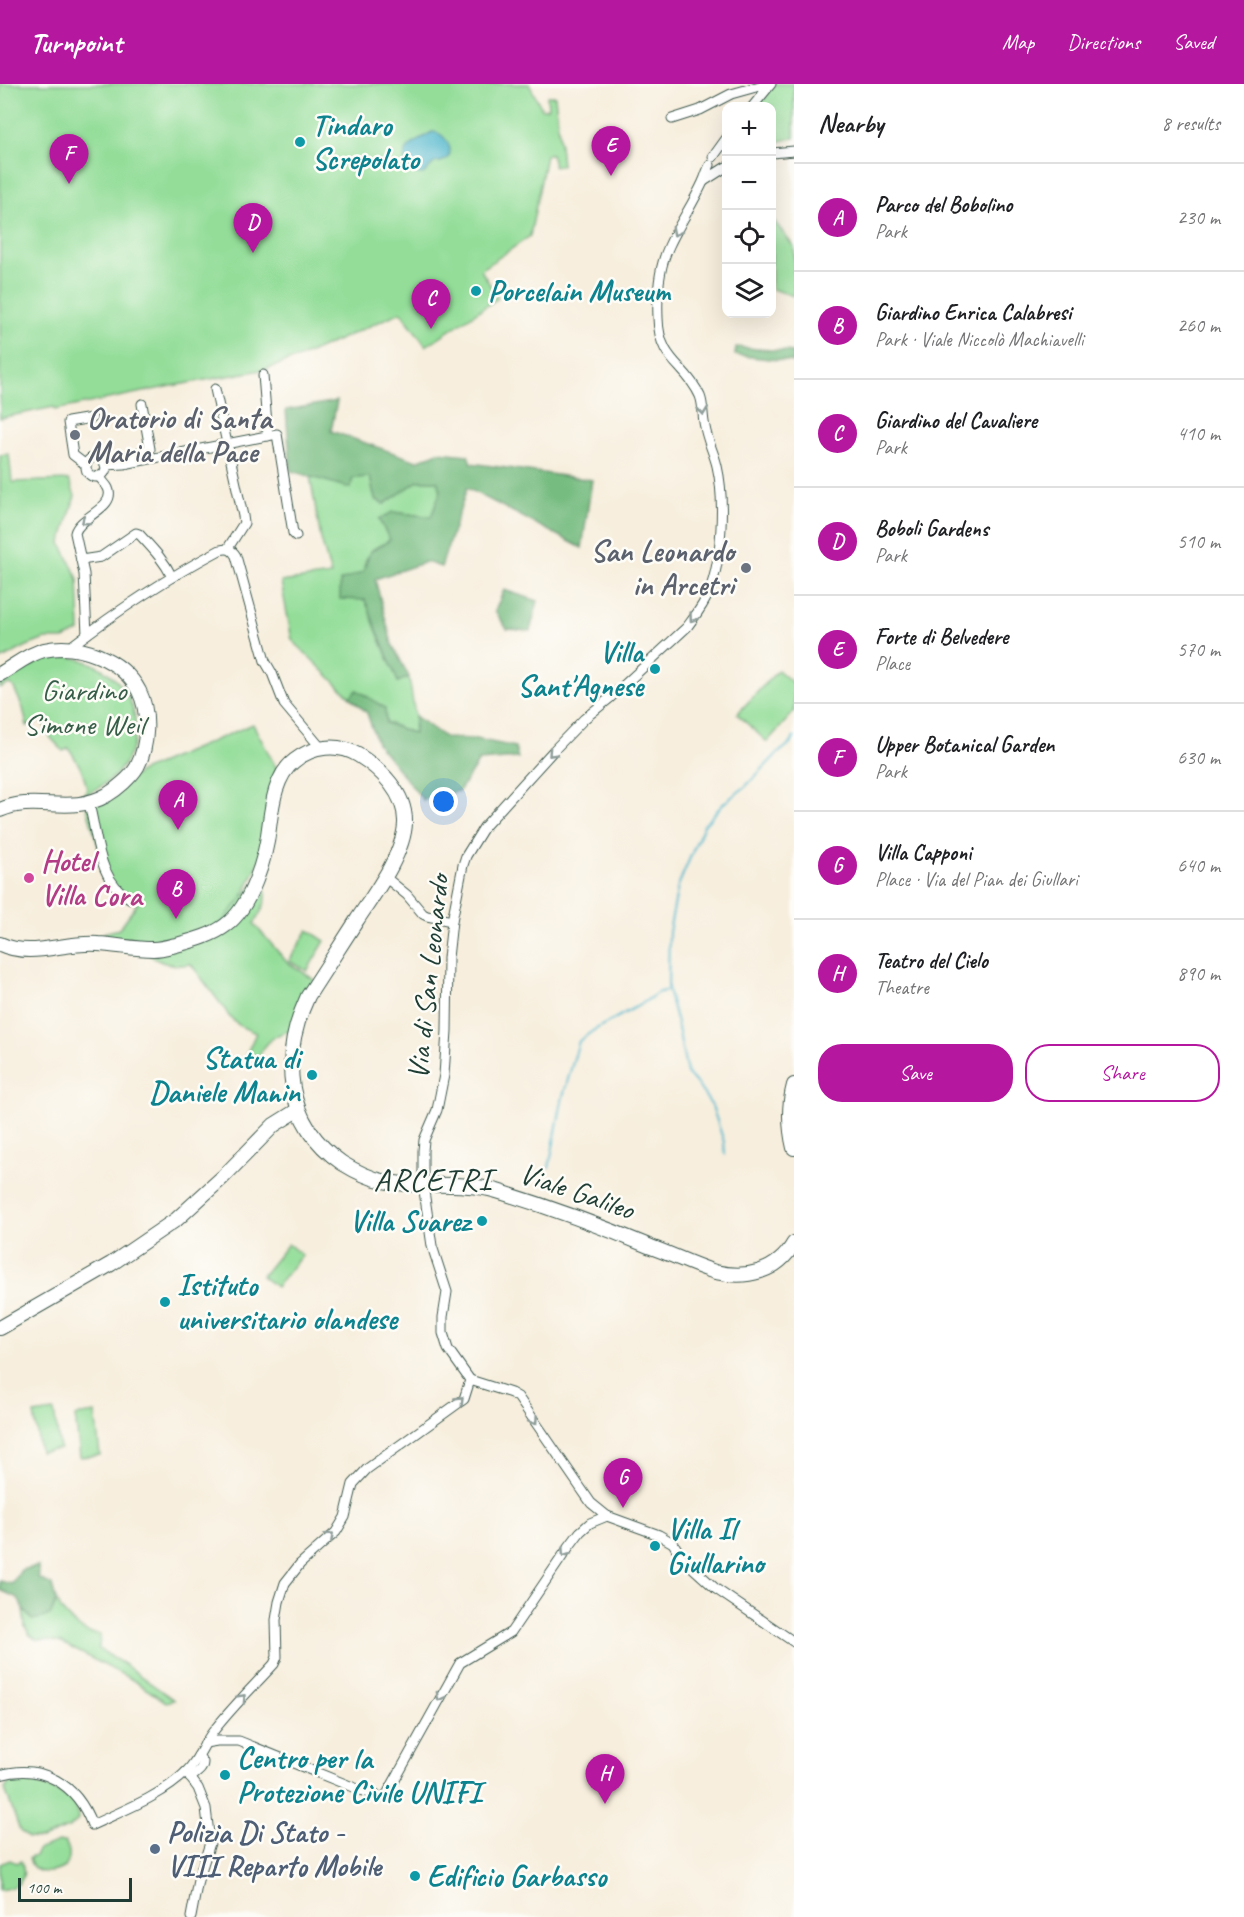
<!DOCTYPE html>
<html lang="en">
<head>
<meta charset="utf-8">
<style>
  :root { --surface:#fff; --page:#f6f6f6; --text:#202124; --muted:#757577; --line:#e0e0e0; --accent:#b5179e }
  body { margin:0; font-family:Caveat,sans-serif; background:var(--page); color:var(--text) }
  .controls { position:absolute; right:18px; top:18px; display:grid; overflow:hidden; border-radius:12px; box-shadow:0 6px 24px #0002 }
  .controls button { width:54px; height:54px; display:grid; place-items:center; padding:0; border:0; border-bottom:2px solid var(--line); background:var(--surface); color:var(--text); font:30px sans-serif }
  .scale { position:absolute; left:18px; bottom:15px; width:114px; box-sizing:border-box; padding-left:6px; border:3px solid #1f3d34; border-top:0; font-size:16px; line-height:21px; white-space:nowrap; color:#1f3d34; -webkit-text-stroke:4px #fdfcf7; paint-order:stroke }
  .you { position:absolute; left:444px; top:718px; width:21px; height:21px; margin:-15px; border:4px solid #fff; border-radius:50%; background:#1a73e8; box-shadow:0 0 0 9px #1a73e833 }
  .badge { display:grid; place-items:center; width:39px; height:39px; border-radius:50%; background:var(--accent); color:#fff; font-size:20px; font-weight:700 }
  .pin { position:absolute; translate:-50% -50px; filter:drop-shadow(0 2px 3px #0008) }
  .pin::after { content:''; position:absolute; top:32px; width:21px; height:18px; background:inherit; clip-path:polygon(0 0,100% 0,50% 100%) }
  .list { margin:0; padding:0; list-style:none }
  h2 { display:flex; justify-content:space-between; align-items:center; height:78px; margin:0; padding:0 24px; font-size:26px }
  h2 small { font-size:20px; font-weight:400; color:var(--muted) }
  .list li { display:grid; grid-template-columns:39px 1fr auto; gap:18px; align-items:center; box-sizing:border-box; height:108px; padding:0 24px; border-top:2px solid var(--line) }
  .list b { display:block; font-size:22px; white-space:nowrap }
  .list p { margin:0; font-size:20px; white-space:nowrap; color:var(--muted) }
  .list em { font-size:20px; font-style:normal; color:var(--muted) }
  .actions { display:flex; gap:12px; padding:18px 24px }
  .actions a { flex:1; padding:14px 0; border:2px solid var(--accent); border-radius:24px; text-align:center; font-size:21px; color:var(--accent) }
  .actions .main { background:var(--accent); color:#fff }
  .icon { flex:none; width:33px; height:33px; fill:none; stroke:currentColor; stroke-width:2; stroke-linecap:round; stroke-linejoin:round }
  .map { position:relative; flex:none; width:794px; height:1833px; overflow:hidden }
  header { display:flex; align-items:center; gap:36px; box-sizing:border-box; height:84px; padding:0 30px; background:var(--accent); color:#fff }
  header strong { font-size:28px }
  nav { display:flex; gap:33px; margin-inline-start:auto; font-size:21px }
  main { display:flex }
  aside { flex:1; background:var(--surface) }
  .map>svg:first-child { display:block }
  .green { fill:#93dd98; stroke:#598d66; stroke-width:1.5 }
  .forest { fill:#76bc80; stroke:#4a7c5a; stroke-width:1.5 }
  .water { fill:#4eb6cc; stroke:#367a80; stroke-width:1.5 }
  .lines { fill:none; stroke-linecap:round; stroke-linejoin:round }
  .stream { stroke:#4eb6cc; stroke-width:2 }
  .street-casing { stroke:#3f584d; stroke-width:11 }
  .primary-casing { stroke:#3f584d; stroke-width:16 }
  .street { stroke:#fff; stroke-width:9 }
  .primary { stroke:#fff; stroke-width:14 }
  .oneway { stroke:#8f9e9a }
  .culture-dot { fill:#0f9aa8; stroke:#fdfcf7; stroke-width:2 }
  .worship-dot { fill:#6b7280; stroke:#fdfcf7; stroke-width:2 }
  .hotel-dot { fill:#d1479c; stroke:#fdfcf7; stroke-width:2 }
  .service-dot { fill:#5c6f8a; stroke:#fdfcf7; stroke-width:2 }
  .labels { text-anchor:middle; stroke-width:5; stroke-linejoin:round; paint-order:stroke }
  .culture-label { font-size:30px; font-weight:bold; fill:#0d838f; stroke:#fdfcf7; text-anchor:start }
  .worship-label { font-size:30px; font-weight:bold; fill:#5b616d; stroke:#fdfcf7; text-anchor:start }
  .park-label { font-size:30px; fill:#365d48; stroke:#fdfcf7 }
  .hotel-label { font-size:30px; font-weight:bold; fill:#b23c85; stroke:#fdfcf7; text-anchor:start }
  .street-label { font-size:30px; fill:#1f3d34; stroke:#fdfcf7 }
  .service-label { font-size:30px; font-weight:bold; fill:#4e5e75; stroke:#fdfcf7; text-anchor:start }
  .neighbourhood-label { font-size:32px; letter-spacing:1.5px; fill:#1f3d34; stroke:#fdfcf7 }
</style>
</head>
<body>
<header>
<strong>Turnpoint</strong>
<nav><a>Map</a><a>Directions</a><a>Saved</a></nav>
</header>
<main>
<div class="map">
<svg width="794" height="1833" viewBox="0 0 794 1833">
  <rect width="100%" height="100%" fill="#fdfcf7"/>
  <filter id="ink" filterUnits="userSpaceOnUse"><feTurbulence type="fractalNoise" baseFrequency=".0167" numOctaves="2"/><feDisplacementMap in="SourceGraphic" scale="12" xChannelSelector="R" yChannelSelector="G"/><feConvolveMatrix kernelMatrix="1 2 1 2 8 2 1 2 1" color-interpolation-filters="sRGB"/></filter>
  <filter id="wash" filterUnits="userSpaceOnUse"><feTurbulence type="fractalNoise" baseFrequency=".008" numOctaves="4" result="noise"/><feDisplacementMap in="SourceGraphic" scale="24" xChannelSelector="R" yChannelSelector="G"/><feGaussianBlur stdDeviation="1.35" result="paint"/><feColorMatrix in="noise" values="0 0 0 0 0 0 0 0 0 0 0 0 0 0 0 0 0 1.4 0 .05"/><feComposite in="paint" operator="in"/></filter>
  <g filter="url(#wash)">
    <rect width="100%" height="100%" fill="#f7eedd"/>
    <g class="green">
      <path d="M0,0h529l13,25 6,-1 -1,-12h8l7,69 -8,1 -3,-12 -5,1 -16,81 -49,34 17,28 -72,48 -25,-34 -96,43 -38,14 -95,17 -117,24 -1,-3 -54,11z"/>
      <path d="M772,0h22v54l-22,5v-37h-16z"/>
      <path d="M772,134l22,29v49l-22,-7z"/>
      <path d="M9,370l3,28 57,-2 6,16 -14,47 17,36 2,52 -16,8h-19l-18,7 -27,14v-205z"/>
      <path d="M310,392l40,12 3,-10 17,-1 5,22 9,5 34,-23h20l3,10 -10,26 -38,-5 -14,8 11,20c-6,4 -16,7 -20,12 -22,30 16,99 28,129l11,-4 6,39v18l-30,-12 -28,-31 -7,6 -58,-57 -11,-58 50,-7 -10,-36z"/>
      <path d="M54,572c88,0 115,104 30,139l3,-7 -5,-18 -13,-22 -6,3 -12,-13 -9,-18 -15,6 -4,-18 -10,-22 -4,-2 -9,4v-4l43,-25z"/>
      <path d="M778,586l16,14v28l-27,30 -30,-28z"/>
      <path d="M253,640l24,45 -7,25 -9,64 -25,53 -23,18 -57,16 -56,-6 4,-6 15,-4 18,-25 -8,-3 -19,-15 -23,-78 53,-36z"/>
      <path d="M258,795c16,16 5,29 -4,45l33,38 28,18 -24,51c-16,2 -26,12 -33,27l-11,-5 9,-20c-10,-4 -20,-8 -27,-17 -4,-5 -4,-9 -9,-13l-29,-39c-18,3 -33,0 -46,-13l63,-12z"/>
      <path d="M308,846l17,11 -18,30 -18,-10z"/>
      <path d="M288,1160l14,11 -26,32 -14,-11z"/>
      <path d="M54,1327l6,38 -20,3 -6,-38z"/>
      <path d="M95,1329l5,42 -20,2 -5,-41z"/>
      <path d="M56,1516c3,11 23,30 34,33 4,1 7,0 10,1l-1,15 26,16 49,35 -8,2 -35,-23 -69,-36 -15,-3h-10l-7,-5 -5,-8 -2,-18 9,11 19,-6z"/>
      <path d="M22,1697c20,2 57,15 57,38l-9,8 -28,12 -14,-1 -8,-7 -15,-42 4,-6z"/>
      <path d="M59,1758h6c5,7 6,17 0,25 -13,7 -32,9 -36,-9l6,-2 4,-7z"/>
      <path d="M10,1776l6,3 5,-2c8,19 -3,27 -21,29v-26z"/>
    </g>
    <g class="forest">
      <path d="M736,263l58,5v10l-59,-7z"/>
      <path d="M337,317l-6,30 86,30 21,-9 30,3 3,8 121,17 -10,68 -115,-60 -26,79 -15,-5 -51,17 17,65 17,33 -11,5 -33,-82 -25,-1v-18l23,-9 7,-20 20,-12 -11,-21 14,-7 38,5 10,-27 -4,-9h-19l-34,23 -9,-5 -5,-22 -17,1 -3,10 -59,-17 -5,-61z"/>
      <path d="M504,506l34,11 -8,30 -23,-2 -12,-18z"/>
      <path d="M357,606l28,18 1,15 28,11 1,-18 31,22 30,1 39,8 3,11 -39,3 -20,30 -36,9 -46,-57 -10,-30 -17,-16z"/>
      <path d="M38,1482l1,13 13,6 4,15 -5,14 -8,4 -11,2 -9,-11 -5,-11 -18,-8v-9l12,3 9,-14z"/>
    </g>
    <path class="water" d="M432,48c7,0 10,3 15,9 4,7 5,17 -4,20 -7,3 -3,-2 -10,3 -4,3 -5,7 -10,10 -7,0 -12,-1 -16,-8 -10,-17 11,-25 25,-34z"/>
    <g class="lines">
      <g class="stream">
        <path d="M725,1070l-1,-12 -12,-36 -16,-23 -9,-10 -10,-50 -9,-33 1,-58 9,-46 26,-61 21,-23 20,-15 31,-32 16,-13 2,-5"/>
        <path d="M549,1084l13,-68 17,-59 15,-11 49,-27 14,-10 11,-3"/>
      </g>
    </g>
  </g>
  <g filter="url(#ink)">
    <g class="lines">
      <defs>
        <g id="street">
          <path d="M753,22l18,-22"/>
          <path d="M672,35l28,-9 31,-16 36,-10"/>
          <path d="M772,69l22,-2"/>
          <path d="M713,73l13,-18"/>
          <path d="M704,97l22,-14"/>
          <path d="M263,291l5,61"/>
          <path d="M215,305l28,127 1,7 -16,25"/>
          <circle cx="96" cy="383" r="10"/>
          <path d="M104,378l46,-13 -8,-45"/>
          <path d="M86,381l-13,-10 -5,-33 24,-4"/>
          <path d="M105,381l19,-1 153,-30 16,99 3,3"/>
          <path d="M81,476l20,-3 35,-24 3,1c13,14 25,26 33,43"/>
          <path d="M87,550l-3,-60 -9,-41c4,-17 42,-25 33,-45 -2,-4 -7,-8 -9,-12"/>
          <path d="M70,563c47,-36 97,-69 150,-97 8,-2 12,-1 16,6l29,105 7,12 12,31 37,44"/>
          <path d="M89,720c9,33 8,77 42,95"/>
          <path d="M385,793l22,18 16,19 4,2 25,5"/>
          <path d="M470,1296l41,13 7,4 73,106 16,13 52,19 14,8 10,16 33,30 78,53"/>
          <path d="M205,1659l12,-2h22l121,49 24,8 2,-2 74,-133 51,-31 57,-84 12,-16 10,-9 17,-7"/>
          <path d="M186,1688l12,16 8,20 4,35 -12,37 -7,37"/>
          <path d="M0,1691c42,-12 77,9 92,50 32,-15 70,-29 95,-54 11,-11 16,-26 25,-38 19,-25 41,-46 62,-69l3,-7 -1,-37 3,-18 6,-19 15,-19 36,-32 9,-15 8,-33 14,-15 97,-70 6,-19 -22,-31 -5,-16v-16l4,-25 -15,-46 -9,-62v-33l1,-11 13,-30 7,-35 3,-44 1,-73 4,-37 11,-56 3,-9 18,-29 70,-77 30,-31 26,-21 77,-71c8,-11 17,-22 22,-35 13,-32 16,-92 8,-126 -3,-13 -10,-26 -12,-39 -3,-11 -1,-21 -5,-31 -15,-33 -41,-34 -42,-78 -1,-23 1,-51 11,-72 10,-22 24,-42 34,-64 3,-6 4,-12 7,-17"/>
          <path d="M190,1694c6,-5 13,-8 13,-16l-5,-6"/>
        </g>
        <g id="primary">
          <path d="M0,590c14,-8 28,-20 44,-24 34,-8 78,9 95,41 11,22 9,55 -2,76 -6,10 -20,22 -30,28 -37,21 -72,-1 -107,15"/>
          <path d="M0,860c32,15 65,-3 98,0 18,1 37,5 55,5 9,0 18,-3 27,-5 15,-4 33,-9 46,-19 25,-18 40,-68 43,-97 3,-23 6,-52 25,-67 18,-15 44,-18 64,-6 23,14 48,39 47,68 -1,31 -31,71 -48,97 -16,25 -33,51 -49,76 -28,60 -24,127 34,167 13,8 27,15 41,18 38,8 76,-1 114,10 52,16 104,35 154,56 22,8 42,18 64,25 31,7 62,1 79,-29"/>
          <path d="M794,1001c-6,22 -5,42 0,63"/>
          <path d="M0,1244l111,-64 66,-45 46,-42 51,-52 24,-15"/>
        </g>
      </defs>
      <use href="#street" class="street-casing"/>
      <use href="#primary" class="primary-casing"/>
      <use href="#street" class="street"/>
      <use href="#primary" class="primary"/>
    </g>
    <defs><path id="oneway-chevron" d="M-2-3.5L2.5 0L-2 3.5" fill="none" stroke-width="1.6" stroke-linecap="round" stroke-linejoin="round" transform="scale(1.5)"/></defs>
    <g class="oneway">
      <use href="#oneway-chevron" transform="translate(676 148) rotate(118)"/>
      <use href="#oneway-chevron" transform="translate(703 327) rotate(83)"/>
      <use href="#oneway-chevron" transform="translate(85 437) rotate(140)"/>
      <use href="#oneway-chevron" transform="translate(693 534) rotate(126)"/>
      <use href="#oneway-chevron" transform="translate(552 669) rotate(133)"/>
      <use href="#oneway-chevron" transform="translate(460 1316) rotate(-46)"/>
      <use href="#oneway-chevron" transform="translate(534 1337) rotate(56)"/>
      <use href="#oneway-chevron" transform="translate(330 1452) rotate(-42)"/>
      <use href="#oneway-chevron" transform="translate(565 1469) rotate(125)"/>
      <use href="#oneway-chevron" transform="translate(440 1613) rotate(118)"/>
      <use href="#oneway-chevron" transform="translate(242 1614) rotate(-47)"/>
    </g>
  </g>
  <g class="culture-dot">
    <circle cx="300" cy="58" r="6"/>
    <circle cx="476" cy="207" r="6"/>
    <circle cx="655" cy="585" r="6"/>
    <circle cx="312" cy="991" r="6"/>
    <circle cx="482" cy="1137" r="6"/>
    <circle cx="165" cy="1218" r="6"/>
    <circle cx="655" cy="1462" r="6"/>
    <circle cx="225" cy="1691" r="6"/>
    <circle cx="415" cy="1792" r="6"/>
  </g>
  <g class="worship-dot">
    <circle cx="75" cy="351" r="6"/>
    <circle cx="746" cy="484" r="6"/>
  </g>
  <circle class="hotel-dot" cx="29" cy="794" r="6"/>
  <circle class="service-dot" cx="155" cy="1765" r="6"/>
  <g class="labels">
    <g class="culture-label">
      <text x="312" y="51">Tindaro<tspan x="312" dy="34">Screpolato</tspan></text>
      <text x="488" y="217">Porcelain Museum</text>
      <text x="643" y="578" text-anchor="end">Villa<tspan x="643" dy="34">Sant'Agnese</tspan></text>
      <text x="300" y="984" text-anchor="end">Statua di<tspan x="300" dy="34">Daniele Manin</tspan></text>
      <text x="470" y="1147" text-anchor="end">Villa Suarez</text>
      <text x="177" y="1211">Istituto<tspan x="177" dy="34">universitario olandese</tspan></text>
      <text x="667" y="1455">Villa Il<tspan x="667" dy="34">Giullarino</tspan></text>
      <text x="237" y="1684">Centro per la<tspan x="237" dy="34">Protezione Civile UNIFI</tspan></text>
      <text x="427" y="1802">Edificio Garbasso</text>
    </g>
    <g class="worship-label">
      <text x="87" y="344">Oratorio di Santa<tspan x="87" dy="34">Maria della Pace</tspan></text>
      <text x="734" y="477" text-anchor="end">San Leonardo<tspan x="734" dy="34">in Arcetri</tspan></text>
    </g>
    <g class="park-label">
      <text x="84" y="616">Giardino<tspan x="84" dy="34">Simone Weil</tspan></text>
    </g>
    <g class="hotel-label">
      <text x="41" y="787">Hotel<tspan x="41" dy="34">Villa Cora</tspan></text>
    </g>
    <g class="street-label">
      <text transform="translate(428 893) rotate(-84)" y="10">Via di San Leonardo</text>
      <text transform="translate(577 1107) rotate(19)" y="10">Viale Galileo</text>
    </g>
    <g class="service-label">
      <text x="167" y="1758">Polizia Di Stato -<tspan x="167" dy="34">VIII Reparto Mobile</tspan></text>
    </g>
    <g class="neighbourhood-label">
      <text x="433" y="1106">ARCETRI</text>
    </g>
  </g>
</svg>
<div class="controls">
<button>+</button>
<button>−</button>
<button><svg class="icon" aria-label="locate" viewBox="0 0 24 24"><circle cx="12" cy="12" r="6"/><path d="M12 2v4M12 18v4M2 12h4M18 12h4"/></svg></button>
<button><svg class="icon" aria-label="layers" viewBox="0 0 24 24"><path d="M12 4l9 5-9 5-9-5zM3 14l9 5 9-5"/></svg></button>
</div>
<div class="scale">100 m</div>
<div class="you"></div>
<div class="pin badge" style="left:178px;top:746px">A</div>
<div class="pin badge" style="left:176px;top:835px">B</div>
<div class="pin badge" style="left:431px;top:245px">C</div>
<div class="pin badge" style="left:253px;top:169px">D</div>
<div class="pin badge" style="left:611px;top:92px">E</div>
<div class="pin badge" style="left:69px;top:100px">F</div>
<div class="pin badge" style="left:623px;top:1424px">G</div>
<div class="pin badge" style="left:605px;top:1720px">H</div>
</div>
<aside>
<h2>Nearby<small>8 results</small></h2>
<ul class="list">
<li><span class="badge">A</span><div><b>Parco del Bobolino</b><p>Park</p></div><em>230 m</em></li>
<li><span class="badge">B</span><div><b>Giardino Enrica Calabresi</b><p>Park · Viale Niccolò Machiavelli</p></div><em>260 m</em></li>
<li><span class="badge">C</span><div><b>Giardino del Cavaliere</b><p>Park</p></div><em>410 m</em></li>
<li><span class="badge">D</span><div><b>Boboli Gardens</b><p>Park</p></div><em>510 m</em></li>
<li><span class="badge">E</span><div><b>Forte di Belvedere</b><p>Place</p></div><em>570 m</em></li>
<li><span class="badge">F</span><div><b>Upper Botanical Garden</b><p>Park</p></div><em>630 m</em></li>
<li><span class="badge">G</span><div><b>Villa Capponi</b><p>Place · Via del Pian dei Giullari</p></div><em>640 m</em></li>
<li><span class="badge">H</span><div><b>Teatro del Cielo</b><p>Theatre</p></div><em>890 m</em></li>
</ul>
<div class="actions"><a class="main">Save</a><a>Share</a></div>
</aside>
</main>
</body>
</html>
